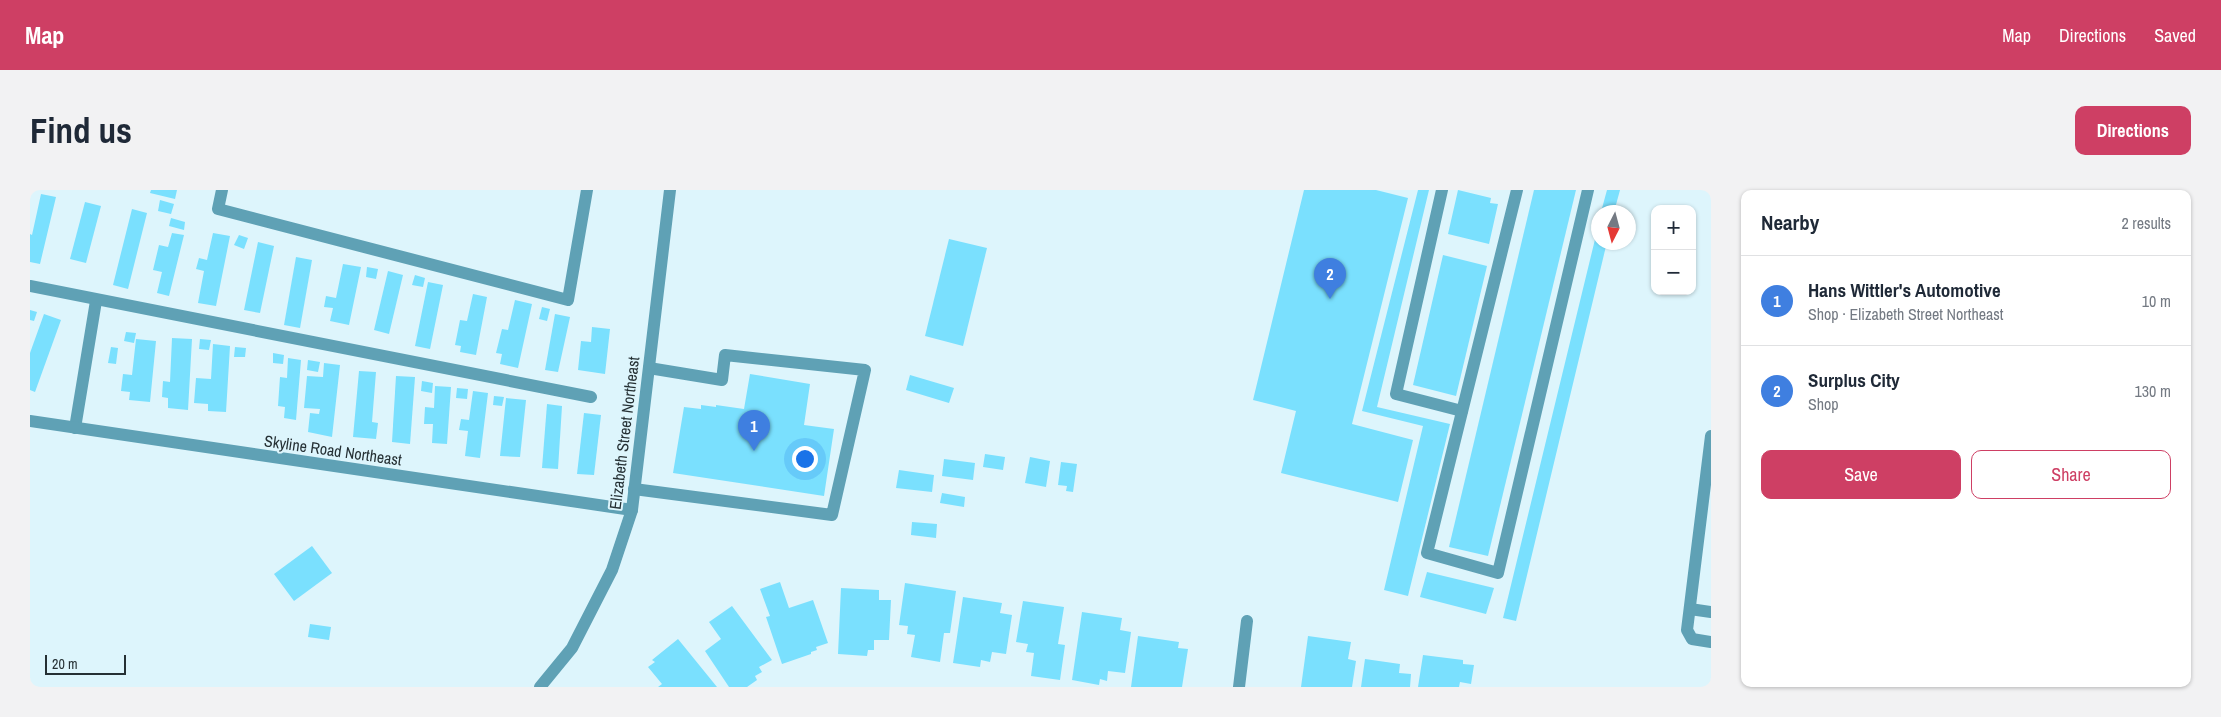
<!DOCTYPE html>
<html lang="en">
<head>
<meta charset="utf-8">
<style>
  :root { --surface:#fff; --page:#f2f2f3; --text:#1f2937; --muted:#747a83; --line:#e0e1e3; --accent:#ce3f64 }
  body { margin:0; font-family:"Archivo Narrow",sans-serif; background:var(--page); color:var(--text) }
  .controls { position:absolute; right:15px; top:15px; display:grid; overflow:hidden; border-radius:10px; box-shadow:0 1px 4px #0004 }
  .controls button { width:45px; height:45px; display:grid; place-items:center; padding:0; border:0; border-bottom:1px solid var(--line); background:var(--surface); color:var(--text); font:25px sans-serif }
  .compass { position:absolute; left:1561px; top:15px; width:45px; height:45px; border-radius:50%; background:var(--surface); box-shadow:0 1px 4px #0004; rotate:186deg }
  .scale { position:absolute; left:15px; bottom:12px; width:81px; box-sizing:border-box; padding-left:5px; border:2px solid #253034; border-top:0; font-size:14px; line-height:18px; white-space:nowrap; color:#253034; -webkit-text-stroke:4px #ddf5fc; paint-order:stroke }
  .you { position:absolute; left:774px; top:268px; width:18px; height:18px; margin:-12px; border:4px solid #fff; border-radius:50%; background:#1a73e8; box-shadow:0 0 0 8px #1a73e833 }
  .badge { display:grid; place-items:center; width:32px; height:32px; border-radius:50%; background:var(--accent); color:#fff; font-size:16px; font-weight:700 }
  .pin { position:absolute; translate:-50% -41px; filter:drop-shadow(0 1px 2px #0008) }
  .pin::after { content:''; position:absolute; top:26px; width:18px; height:15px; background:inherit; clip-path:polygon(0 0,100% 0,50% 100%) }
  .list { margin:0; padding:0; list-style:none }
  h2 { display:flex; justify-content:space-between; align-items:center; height:65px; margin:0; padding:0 20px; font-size:21px }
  h2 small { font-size:16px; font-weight:400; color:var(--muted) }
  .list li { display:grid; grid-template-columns:32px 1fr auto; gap:15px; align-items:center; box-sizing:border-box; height:90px; padding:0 20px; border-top:1px solid var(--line) }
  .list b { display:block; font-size:19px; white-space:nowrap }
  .list p { margin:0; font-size:16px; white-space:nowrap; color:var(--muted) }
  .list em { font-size:16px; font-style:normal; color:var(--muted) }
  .actions { display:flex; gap:10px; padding:15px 20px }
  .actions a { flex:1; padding:11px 0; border:1px solid var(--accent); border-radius:10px; text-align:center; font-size:18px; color:var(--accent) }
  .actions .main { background:var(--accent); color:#fff }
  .map { position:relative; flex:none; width:1681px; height:497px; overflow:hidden; border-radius:10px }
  header { display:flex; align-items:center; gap:30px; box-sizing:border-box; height:70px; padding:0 25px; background:var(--accent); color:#fff }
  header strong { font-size:24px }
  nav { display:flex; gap:28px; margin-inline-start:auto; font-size:18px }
  .intro { display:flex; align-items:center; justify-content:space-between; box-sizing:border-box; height:120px; padding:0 30px }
  h1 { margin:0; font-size:35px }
  .button { padding:12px 22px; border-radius:10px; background:var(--accent); color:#fff; font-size:18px; font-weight:700 }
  main { display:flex; gap:30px; padding:0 30px }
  aside { flex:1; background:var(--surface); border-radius:10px; box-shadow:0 1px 4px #0004 }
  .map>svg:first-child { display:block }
  .building { fill:#7ae0fe }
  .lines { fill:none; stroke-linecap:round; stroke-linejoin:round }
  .service { stroke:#5fa1b5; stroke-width:12 }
  .minor { stroke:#5fa1b5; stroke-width:12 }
  .tertiary { stroke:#5fa1b5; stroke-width:12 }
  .labels { text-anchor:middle; stroke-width:4; stroke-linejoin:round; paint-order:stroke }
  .street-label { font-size:16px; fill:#253034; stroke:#ddf5fc }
</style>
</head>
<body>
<header>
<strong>Map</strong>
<nav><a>Map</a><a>Directions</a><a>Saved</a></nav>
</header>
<div class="intro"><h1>Find us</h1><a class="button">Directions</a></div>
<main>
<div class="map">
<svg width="1681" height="497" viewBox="0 0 1681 497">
  <rect width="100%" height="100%" fill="#ddf5fc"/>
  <g class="building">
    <path d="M121,0h26l-2,9 -25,-6z"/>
    <path d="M1274,0h72l32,8 -56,226 61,16 -15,62 -117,-29 15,-62 -43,-11z"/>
    <path d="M1388,0h11l-52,217 73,17 -42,172 -24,-6 39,-164 -61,-15z"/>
    <path d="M1428,0l33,8 -1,5 8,1 -9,40 -41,-10z"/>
    <path d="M1504,0h42l-88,366 -39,-9z"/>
    <path d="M1577,0h13l-6,22h-13z"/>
    <path d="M11,4l15,3 -16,67 -10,-2v-28l2,1z"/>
    <path d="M130,10l14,4 -3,10 -13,-3z"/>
    <path d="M55,12l16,4 -15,57 -16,-4z"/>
    <path d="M102,19l15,4 -19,76 -15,-4z"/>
    <path d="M141,28l14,4 -1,8 -15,-4z"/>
    <path d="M1568,37v15h9l-91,379 -13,-3z"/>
    <path d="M142,43l12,2 -15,61 -12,-3 5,-21 -9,-2 6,-25 9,2z"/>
    <path d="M183,43l17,3 -14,70 -18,-3 6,-32 -8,-2 3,-11 8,2z"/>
    <path d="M209,45l9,3 -4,11 -10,-4z"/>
    <path d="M919,49l38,9 -24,98 -38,-10z"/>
    <path d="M228,52l16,4 -14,67 -16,-3z"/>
    <path d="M1413,65l44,11 -31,130 -43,-11z"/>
    <path d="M266,67l16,3 -12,68 -16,-3z"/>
    <path d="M313,74l18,3 -12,58 -19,-4 3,-13 -9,-1 2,-11 10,2z"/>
    <path d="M337,77l11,2 -2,10 -10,-2z"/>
    <path d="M358,81l15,4 -14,59 -15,-4z"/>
    <path d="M385,85l10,3 -2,9 -11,-2z"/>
    <path d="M398,92l15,3 -13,64 -15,-3z"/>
    <path d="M443,104l14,3 -11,58 -16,-3 1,-6 -6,-1 5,-25 7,1z"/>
    <path d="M485,110l17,4 -14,64 -18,-4 2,-10 -6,-1 6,-24 6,1z"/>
    <path d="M512,117l8,2 -3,12 -8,-2z"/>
    <path d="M0,120l7,2 -3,9 -4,-1z"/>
    <path d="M14,124l17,6 -26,72 -5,-2v-37z"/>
    <path d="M525,124l15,3 -12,55 -13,-2z"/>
    <path d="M562,137l18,2 -5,45 -27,-4 3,-29 10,1z"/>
    <path d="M96,142l10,1 -2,10 -10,-2z"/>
    <path d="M142,148l20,1 -4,71 -20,-2v-10l-6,-1 1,-16 7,1z"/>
    <path d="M106,149l20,2 -6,61 -21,-2 1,-8 -9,-1 2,-17 9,1z"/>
    <path d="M170,149l11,1 -2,10 -10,-1z"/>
    <path d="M183,154l17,2 -4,66 -18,-1v-7l-14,-1 2,-25 15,1z"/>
    <path d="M81,157l7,1 -2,16 -8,-1z"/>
    <path d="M205,157l11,1 -1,9h-11z"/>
    <path d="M243,163l11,2 -1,9 -10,-1z"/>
    <path d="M258,168l13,2 -5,60 -12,-2 1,-11 -7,-1 2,-29 7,1z"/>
    <path d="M278,170l12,2 -2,10 -11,-2z"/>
    <path d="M294,173l16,2 -8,72 -24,-5 2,-19 9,1 1,-5 -16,-1 3,-32 16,1z"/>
    <path d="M329,181l17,1 -4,50 6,1 -2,16 -23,-2z"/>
    <path d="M720,184l60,10 -6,41 30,4 -10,67 -151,-23 11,-66 17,2v-4l15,2v-2l28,4z"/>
    <path d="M880,185l44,13 -5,15 -43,-13z"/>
    <path d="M366,186l19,1 -5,67 -18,-2z"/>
    <path d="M392,191l11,2 -1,10 -11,-2z"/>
    <path d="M405,196l16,1 -4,57 -15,-1 1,-19h-9l1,-17 9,1z"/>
    <path d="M427,198l11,1 -1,10 -11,-1z"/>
    <path d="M443,201l15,2 -8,65 -15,-2 3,-25 -9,-1 2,-11 8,1z"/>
    <path d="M464,206l10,1 -2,9 -9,-1z"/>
    <path d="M476,208l20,2 -6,57 -20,-1z"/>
    <path d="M517,214l15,2 -4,63 -16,-1z"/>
    <path d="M554,223l17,2 -7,60 -17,-1z"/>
    <path d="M955,264l20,3 -2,13 -20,-3z"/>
    <path d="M1000,267l20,4 -4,26 -21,-4z"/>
    <path d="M914,269l31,4 -2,17 -31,-4z"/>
    <path d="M1031,272l16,2 -4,28 -7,-1 1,-5 -9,-1z"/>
    <path d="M869,280l35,5 -2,17 -36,-4z"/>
    <path d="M912,303l23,4 -1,10 -24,-4z"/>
    <path d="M882,332l25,2 -1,14 -25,-3z"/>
    <path d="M282,356l20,27 -38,28 -20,-27z"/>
    <path d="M1397,382l67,16 -8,26 -66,-17z"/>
    <path d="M750,392l9,26 24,-8 15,43 -12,4 1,3 -6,2v2l-29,10 -16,-47 4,-1 -10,-27z"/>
    <path d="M875,393l51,8 -6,42h-6l-4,29 -29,-5 4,-22 -8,-1 1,-8 -9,-1z"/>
    <path d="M811,398l38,2v10h12l-2,40h-15v10h-6l-1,6 -29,-2z"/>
    <path d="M933,407l39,6 -2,10 12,2 -6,39 -14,-2 -2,10 -9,-2 -1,7 -27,-4z"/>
    <path d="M993,411l41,6 -6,37 7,1 -5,35 -29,-4 3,-23 -8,-1 2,-8 -12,-2z"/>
    <path d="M702,416l40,54 -13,7 3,5 -7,4 2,4 -10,7h-18l-24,-36 16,-12 -12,-17z"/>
    <path d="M1052,422l40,6 -2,12 11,2 -6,41 -17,-2 -1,10 -7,-2 -1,6 -27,-5z"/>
    <path d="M280,434l21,3 -2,13 -21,-3z"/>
    <path d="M1108,446l41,6 -1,6 10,1 -6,38h-51z"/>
    <path d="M1278,446l43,6 -3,17 8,2 -4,26h-51z"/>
    <path d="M648,449l39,48h-59l4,-3 -14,-17 7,-5 -3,-2z"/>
    <path d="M1393,465l40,5v4l11,1 -3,19 -11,-2 -1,5h-41z"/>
    <path d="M1335,469l35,5 -1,9 12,1 -1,13h-49z"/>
  </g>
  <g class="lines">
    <g class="service">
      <path d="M192,0l-4,19 350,91 19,-110"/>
      <path d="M1412,0l-46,204 66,17"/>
      <path d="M1487,0l-90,363 71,20 90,-383"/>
      <path d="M0,96l561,111"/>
      <path d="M45,238l21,-127"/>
      <path d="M1681,246l-24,194 5,9 19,3"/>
      <path d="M604,299l198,26 33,-145 -140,-15 -3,25 -73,-12"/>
      <path d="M1660,419l21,3"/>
      <path d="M1209,497l8,-66"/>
    </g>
    <path class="minor" d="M0,231l602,89"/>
    <path class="tertiary" d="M510,497l32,-39 40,-78 20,-60 38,-320"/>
  </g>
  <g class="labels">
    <g class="street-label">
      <text transform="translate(594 243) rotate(-83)" y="6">Elizabeth Street Northeast</text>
      <text transform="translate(303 260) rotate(8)" y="6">Skyline Road Northeast</text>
    </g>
  </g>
</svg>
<div class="controls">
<button>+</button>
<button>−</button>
</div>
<svg class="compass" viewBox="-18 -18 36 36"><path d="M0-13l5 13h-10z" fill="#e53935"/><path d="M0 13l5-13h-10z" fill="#747a83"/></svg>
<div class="scale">20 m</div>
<div class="you"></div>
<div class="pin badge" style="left:724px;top:261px;background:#3f7fe0">1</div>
<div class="pin badge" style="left:1300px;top:109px;background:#3f7fe0">2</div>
</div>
<aside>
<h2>Nearby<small>2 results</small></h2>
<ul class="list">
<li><span class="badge" style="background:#3f7fe0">1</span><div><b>Hans Wittler's Automotive</b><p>Shop · Elizabeth Street Northeast</p></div><em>10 m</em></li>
<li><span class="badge" style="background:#3f7fe0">2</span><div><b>Surplus City</b><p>Shop</p></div><em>130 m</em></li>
</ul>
<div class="actions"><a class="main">Save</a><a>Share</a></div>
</aside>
</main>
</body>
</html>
